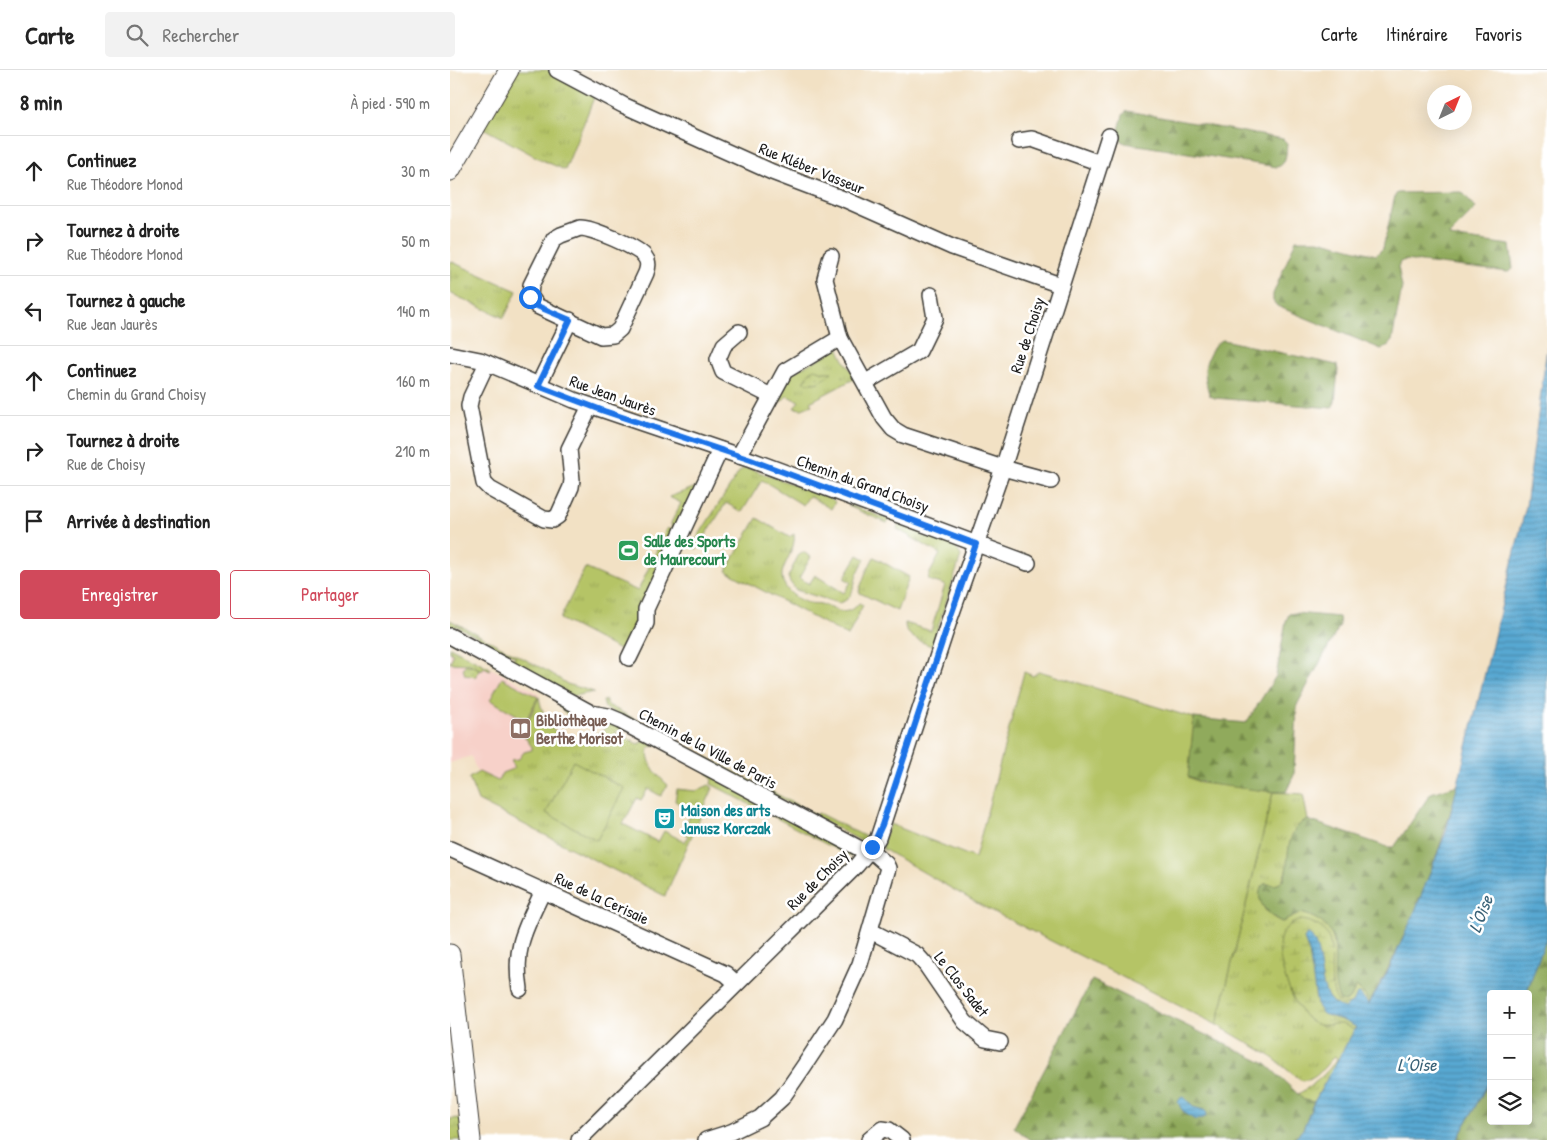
<!DOCTYPE html>
<html lang="fr">
<head>
<meta charset="utf-8">
<style>
  :root { --surface:#fff; --page:#f2f2f2; --text:#222; --muted:#767676; --line:#e0e0e0; --accent:#d1495b }
  body { margin:0; font-family:"Patrick Hand",sans-serif; background:var(--page); color:var(--text) }
  .controls { position:absolute; right:15px; bottom:15px; display:grid; overflow:hidden; border-radius:5px; box-shadow:0 5px 20px #0002 }
  .controls button { width:45px; height:45px; display:grid; place-items:center; padding:0; border:0; border-bottom:1px solid var(--line); background:var(--surface); color:var(--text); font:25px sans-serif }
  .compass { position:absolute; left:977px; top:15px; width:45px; height:45px; border-radius:50%; background:var(--surface); box-shadow:0 5px 20px #0002; rotate:43deg }
  .stop { position:absolute; width:15px; height:15px; margin:-11px; border:4px solid #1a73e8; border-radius:50%; background:#fff }
  .stop.end { background:#1a73e8; border-color:#fff; box-shadow:0 1px 5px #0008 }
  .list { margin:0; padding:0; list-style:none }
  h2 { display:flex; justify-content:space-between; align-items:center; height:65px; margin:0; padding:0 20px; font-size:21px }
  h2 small { font-size:16px; font-weight:400; color:var(--muted) }
  .list li { display:grid; grid-template-columns:32px 1fr auto; gap:15px; align-items:center; box-sizing:border-box; height:70px; padding:0 20px; border-top:1px solid var(--line) }
  .list b { display:block; font-size:19px; white-space:nowrap }
  .list p { margin:0; font-size:16px; white-space:nowrap; color:var(--muted) }
  .list em { font-size:16px; font-style:normal; color:var(--muted) }
  .actions { display:flex; gap:10px; padding:15px 20px }
  .actions a { flex:1; padding:11px 0; border:1px solid var(--accent); border-radius:5px; text-align:center; font-size:18px; color:var(--accent) }
  .actions .main { background:var(--accent); color:#fff }
  .icon { flex:none; width:28px; height:28px; fill:none; stroke:currentColor; stroke-width:2; stroke-linecap:round; stroke-linejoin:round }
  .map { position:relative; flex:none; width:1097px; height:1070px; overflow:hidden }
  header { display:flex; align-items:center; gap:30px; box-sizing:border-box; height:70px; padding:0 25px; background:var(--surface); border-bottom:1px solid var(--line) }
  header strong { font-size:24px }
  nav { display:flex; gap:28px; margin-inline-start:auto; font-size:18px }
  .search { width:350px; height:45px; background:var(--page); display:flex; align-items:center; gap:12px; box-sizing:border-box; padding:0 18px; border-radius:5px; color:var(--muted); font-size:19px }
  main { display:flex }
  aside { flex:1; background:var(--surface) }
  .map>svg:first-child { display:block }
  .built { fill:#f7d1c9 }
  .grass { fill:url(#grass-tufts); stroke:#687041 }
  .forest { fill:url(#forest-firs); stroke:#56633c }
  .wetland { fill:url(#wetland-marsh); stroke:#687041 }
  .park { fill:url(#park-dots); stroke:#687041 }
  .garden { fill:#b5c466; stroke:#687041 }
  .water { fill:url(#water-rules); stroke:#3a6277 }
  .lines { fill:none; stroke-linecap:round; stroke-linejoin:round }
  .minor-casing { stroke:#3c3a35; stroke-width:18 }
  .major-casing { stroke:#3c3a35; stroke-width:21 }
  .minor { stroke:#fff; stroke-width:15 }
  .major { stroke:#fff; stroke-width:19 }
  .route { stroke:#1a73e8; stroke-width:6 }
  .labels { text-anchor:middle; stroke-width:5; stroke-linejoin:round; paint-order:stroke }
  .street-label { font-size:16px; fill:#1c1c1c; stroke:#fff }
  .leisure-label { font-size:16px; font-weight:bold; fill:#27864d; stroke:#fff; text-anchor:start }
  .education-label { font-size:16px; font-weight:bold; fill:#785e54; stroke:#fff; text-anchor:start }
  .culture-label { font-size:16px; font-weight:bold; fill:#0d838f; stroke:#fff; text-anchor:start }
  .water-label { font-size:18px; font-style:italic; fill:#3a6277; stroke:#fff }
</style>
</head>
<body>
<header>
<strong>Carte</strong>
<div class="search"><svg class="icon" aria-label="search" viewBox="0 0 24 24"><circle cx="10" cy="10" r="6"/><path d="M15 15l6 6"/></svg>Rechercher</div>
<nav><a>Carte</a><a>Itinéraire</a><a>Favoris</a></nav>
</header>
<main>
<aside>
<h2>8 min<small>À pied · 590 m</small></h2>
<ul class="list">
<li><svg class="icon" aria-label="ahead" viewBox="0 0 24 24"><path d="M12 20V5M6 11l6-6 6 6"/></svg><div><b>Continuez</b><p>Rue Théodore Monod</p></div><em>30 m</em></li>
<li><svg class="icon" aria-label="right" viewBox="0 0 24 24"><path d="M7 20v-9h11M14 6l5 5-5 5"/></svg><div><b>Tournez à droite</b><p>Rue Théodore Monod</p></div><em>50 m</em></li>
<li><svg class="icon" aria-label="left" viewBox="0 0 24 24"><path d="M17 20v-9H6M10 6l-5 5 5 5"/></svg><div><b>Tournez à gauche</b><p>Rue Jean Jaurès</p></div><em>140 m</em></li>
<li><svg class="icon" aria-label="ahead" viewBox="0 0 24 24"><path d="M12 20V5M6 11l6-6 6 6"/></svg><div><b>Continuez</b><p>Chemin du Grand Choisy</p></div><em>160 m</em></li>
<li><svg class="icon" aria-label="right" viewBox="0 0 24 24"><path d="M7 20v-9h11M14 6l5 5-5 5"/></svg><div><b>Tournez à droite</b><p>Rue de Choisy</p></div><em>210 m</em></li>
<li><svg class="icon" aria-label="arrive" viewBox="0 0 24 24"><path d="M6 21V4h12l-3 4 3 4H6"/></svg><div><b>Arrivée à destination</b></div></li>
</ul>
<div class="actions"><a class="main">Enregistrer</a><a>Partager</a></div>
</aside>
<div class="map">
<svg width="1097" height="1070" viewBox="0 0 1097 1070">
  <defs>
    <pattern id="grass-tufts" width="24" height="20" patternUnits="userSpaceOnUse" patternTransform="scale(1.25)"><rect width="24" height="20" fill="#b5c466"/><path d="M3 7l-1-3M5 7V3M7 7l1-3M15 17l-1-3M17 17v-4M19 17l1-3" fill="none" stroke="#9ba858"/></pattern>
    <pattern id="forest-firs" width="22" height="20" patternUnits="userSpaceOnUse" patternTransform="scale(1.25)"><rect width="22" height="20" fill="#90aa5b"/><path d="M5 1l3.5 6h-7zM16 11l3.5 6h-7z" fill="#758a4a"/></pattern>
    <pattern id="wetland-marsh" width="20" height="14" patternUnits="userSpaceOnUse" patternTransform="scale(1.25)"><rect width="20" height="14" fill="#b5c466"/><path d="M1 5h8M5 5V1M11 12h8M15 12V8" fill="none" stroke="#9ba858"/></pattern>
    <pattern id="park-dots" width="8" height="8" patternUnits="userSpaceOnUse" patternTransform="scale(1.25)"><rect width="8" height="8" fill="#b5c466"/><path d="M2 2h.1M6 6h.1" fill="none" stroke="#9ba858" stroke-width="1.8" stroke-linecap="round"/></pattern>
    <pattern id="water-rules" width="6" height="5" patternUnits="userSpaceOnUse" patternTransform="scale(1.25)"><rect width="6" height="5" fill="#58a8d2"/><path d="M0 2.5h6" fill="none" stroke="#4888aa"/></pattern>
  </defs>
  <rect width="100%" height="100%" fill="#fff"/>
  <filter id="ink" filterUnits="userSpaceOnUse"><feTurbulence type="fractalNoise" baseFrequency=".02" numOctaves="2"/><feDisplacementMap in="SourceGraphic" scale="10" xChannelSelector="R" yChannelSelector="G"/><feConvolveMatrix kernelMatrix="1 2 1 2 8 2 1 2 1" color-interpolation-filters="sRGB"/></filter>
  <filter id="wash" filterUnits="userSpaceOnUse"><feTurbulence type="fractalNoise" baseFrequency=".0096" numOctaves="4" result="noise"/><feDisplacementMap in="SourceGraphic" scale="20" xChannelSelector="R" yChannelSelector="G"/><feGaussianBlur stdDeviation="1.12" result="paint"/><feColorMatrix in="noise" values="0 0 0 0 0 0 0 0 0 0 0 0 0 0 0 0 0 1.4 0 .05"/><feComposite in="paint" operator="in"/></filter>
  <g filter="url(#wash)">
    <rect width="100%" height="100%" fill="#f2e1c4"/>
    <path class="built" d="M0,577l88,46 1,4 -12,23v9l-3,8 8,10 1,3 -7,3 -11,15 -17,14 -21,-10 -6,-16 -21,7z"/>
    <g class="grass">
      <path d="M66,0h32l47,25 -30,75 -23,-10 -59,-32z"/>
      <path d="M0,191l67,30 -13,27 -54,-25z"/>
      <path d="M386,271c5,15 11,27 23,38l-4,3 -1,-3 -44,23 2,3 -10,4 -8,-1 5,-7 -12,-5 -6,6 -7,-6 10,-19 44,-23 1,-9z"/>
      <path d="M298,398l83,30 4,4 -4,7 -22,-13 -6,9 -41,-25 -20,32 -16,-9 -29,46 -5,-3 47,-74 3,-3z"/>
      <path d="M246,417l-58,130 -11,37 -67,-35 25,-51 53,23 29,-63 5,2 -1,-7 10,-20 -12,-6z"/>
      <path d="M399,435l39,14 1,1 -2,3 -39,-17z"/>
      <path d="M307,448l32,19 5,-3c3,16 -14,32 -12,44 2,12 16,23 27,25 4,1 8,0 12,1 16,6 24,14 38,-1l4,2 -15,31 -122,-65z"/>
      <path d="M451,453l52,19 8,14 -29,90c-11,-4 -28,-10 -27,-23l26,8 14,-46 -17,-5 1,-5 11,-21 -43,-25 1,-4z"/>
      <path d="M353,482l8,5 -12,21 10,6 6,-9 29,18 7,-11 -7,-4 14,-23 7,4c-3,6 -7,12 -9,19 -3,11 -4,23 -18,25l-42,-13 -6,-8 -2,-5 11,-23z"/>
      <path d="M424,487l35,20 -12,34 -37,-18 -1,-2 7,-19z"/>
      <path d="M0,550l101,53 16,11 27,8 -21,4 -65,-35 8,-4 -60,-31 -6,3z"/>
      <path d="M0,577l40,21v2l-6,-3 -2,3 -13,-6 -19,-1 3,-8 -3,-3z"/>
      <path d="M89,627c3,20 18,48 43,43 8,-2 15,-7 22,-10l-3,-13 24,10 -11,5 24,12 10,-5 8,7 -7,1c-4,14 8,29 19,38l-7,11 -13,-7 -7,11 -4,-2 -14,26 35,18 6,-11 21,11 3,-6 -3,-2 3,-7 -5,-3 1,-2 2,1 4,-7 -5,-2v-7l-10,-6 2,-12 19,2 13,-6 4,3 -48,108 -187,-95 -9,-23 10,-6 19,9 4,-8 13,-5 -4,-8 8,-1 5,-7 8,-2v-3l-8,-11 3,-6 -3,-2z"/>
      <path d="M156,630v4l210,111 2,-2 52,26 -3,5 -262,-136 -2,-7z"/>
      <path d="M257,702l150,83 -4,2 -6,-2 -136,-71 1,-5z"/>
      <path d="M823,722l30,2 5,26 -6,2c-3,10 -17,57 -22,61 -4,3 -11,1 -16,1 -5,20 -2,29 18,38l19,-9 10,3 14,7 7,11 13,68 6,-5 5,-10 5,4 9,11 -56,100 -10,-2 -6,-6c16,-9 28,-20 39,-35l-2,-3c-11,9 -18,27 -35,24l-31,-25 -52,-30z"/>
      <path d="M10,1048l3,22h-13v-21z"/>
    </g>
    <g class="forest">
      <path d="M677,41l156,28 4,4c-1,9 0,22 -10,24l-152,-24 -8,-6 6,-22z"/>
      <path d="M1012,122l14,16 -27,27 1,2 60,8 3,24 -5,3 -103,-12 -5,2 -2,5 4,20 -10,54 -5,6 -6,2 -104,-43 -4,-5v-7l23,-54h23l57,15 7,-7 12,-52 2,-3z"/>
      <path d="M773,270l114,25 1,5 -3,32 -3,6 -117,-10 -5,-2c-3,-7 -5,-19 -5,-27 1,-10 9,-27 18,-29z"/>
      <path d="M845,543l44,4 1,8 -43,80 -3,70 -8,17c-29,0 -72,-4 -98,-15l6,-59 52,5 30,-47 10,-55 3,-7z"/>
      <path d="M1008,715c-20,76 -49,149 -88,217l-9,-11 -5,-4 -5,10 -6,5 -5,-1c-17,-35 16,-72 -39,-88l-19,9c-13,-6 -31,-23 -18,-38 5,0 12,2 16,-1 14,-10 -1,-54 28,-63l80,27h5l4,-4 34,-50z"/>
      <path d="M1097,866v204h-90l34,-62v43h37v-127h-2z"/>
      <path d="M642,910l174,84 38,36 10,2 -11,27 -9,11h-264l-16,-13z"/>
    </g>
    <path class="wetland" d="M851,850c50,8 19,55 37,82l5,3 27,-3 -16,28c-4,-2 -9,-6 -14,-6 -11,-1 -19,5 -30,-3 -16,-10 -37,-67 -29,-85 4,-9 10,-13 20,-16z"/>
    <g class="park">
      <path d="M365,299l9,3h8c-10,9 -13,13 -28,10l6,-10z"/>
      <path d="M16,594l12,4 1,3 -4,6 -10,-2 -2,-6z"/>
    </g>
    <g class="garden">
      <path d="M589,601l155,47 -6,59 13,6 72,9 -56,233 -235,-119 -99,-57v-7l7,-18 85,34 49,-186 9,4z"/>
      <path d="M52,608l36,19 -12,23 -36,-20z"/>
      <path d="M108,631l28,17c-12,4 -24,-4 -28,-17z"/>
      <path d="M123,691l51,27 -27,52 -51,-27z"/>
    </g>
    <g class="water">
      <path d="M1097,277v589l-21,58h-35v84l-34,62h-163l9,-11 11,-27 42,-75 -12,-6 -21,-7 -6,-8 -8,-54 -5,-13 4,-6c21,20 3,69 37,75l9,-7 3,-7h3l9,10 19,-33 25,-55 33,-84 80,-326z"/>
      <path d="M732,1026l2,1 9,10 11,3 3,3 -1,4 -9,3c-10,-4 -15,-8 -19,-18z"/>
    </g>
  </g>
  <g filter="url(#ink)">
    <g class="lines">
      <defs>
        <g id="minor">
          <path d="M107,0l66,35 149,67 74,28 106,47 108,38"/>
          <path d="M569,71l13,-2 68,24"/>
          <path d="M130,158c10,-1 60,20 65,29 4,5 3,11 1,16l-26,56 -7,6 -12,1 -64,-30 -7,-10 1,-11 23,-46 7,-4z"/>
          <path d="M381,186l-6,23 15,59 44,80 9,11 10,6 100,33 48,13"/>
          <path d="M289,262l-15,13 -6,14 5,13 48,24"/>
          <path d="M0,284l30,6 94,40 177,60 277,103"/>
          <path d="M37,293l-16,34 -2,9 15,77 6,6 54,30 8,1 6,-4 13,-29 1,-7 -3,-31 21,-43"/>
          <path d="M416,312l53,-31 16,-33 -4,-23"/>
          <path d="M88,316l32,-66"/>
          <path d="M289,386l46,-85 55,-33"/>
          <path d="M0,566l141,77 17,3 12,5 248,132"/>
          <path d="M179,588l17,-35v-14l74,-159"/>
          <path d="M0,779l276,125 10,9"/>
          <path d="M421,861l46,24 9,10 39,57 20,17 15,3"/>
          <path d="M70,919c-7,-42 6,-62 23,-98"/>
          <path d="M129,1070l278,-275 15,-18 6,-9 71,-217 54,-153 106,-332"/>
          <path d="M256,1070l25,-8 29,-14 22,-20 22,-32 31,-47 25,-55 28,-96 -2,-4 -16,-14"/>
          <path d="M419,1070l13,-11 7,1 13,10"/>
        </g>
        <g id="major">
          <path d="M0,101l59,-101"/>
          <path d="M0,884l21,186"/>
        </g>
      </defs>
      <use href="#minor" class="minor-casing"/>
      <use href="#major" class="major-casing"/>
      <use href="#minor" class="minor"/>
      <use href="#major" class="major"/>
    </g>
  </g>
  <g class="lines" filter="url(#ink)">
    <path class="route" d="M80,227l7,9 33,14 -32,66 66,25 147,49 225,84 -27,77 -67,204 -10,22"/>
  </g>
  <defs>
    <symbol id="stadium-square" viewBox="-11 -11 22 22"><rect x="-9" y="-9" width="18" height="18" rx="4" fill="#2e9e5b" stroke="#fff"/><path d="M0-5a6.5 5 0 1 0 0 10a6.5 5 0 1 0 0-10ZM-3.5-1.8h7v3.6h-7Z" fill="#fff"/></symbol>
    <symbol id="library-square" viewBox="-11 -11 22 22"><rect x="-9" y="-9" width="18" height="18" rx="4" fill="#8d6e63" stroke="#fff"/><path d="M-6-4Q-3-5.5-.7-3.5V5Q-3 3-6 4ZM6-4Q3-5.5 .7-3.5V5Q3 3 6 4Z" fill="#fff"/></symbol>
    <symbol id="theatre-square" viewBox="-11 -11 22 22"><rect x="-9" y="-9" width="18" height="18" rx="4" fill="#0f9aa8" stroke="#fff"/><path d="M-5-5.5Q0-4 5-5.5V0Q5 5 0 6Q-5 5-5 0ZM-3.3-2.5H-1v1.5H-3.3ZM1-2.5H3.3v1.5H1ZM-2.8 1Q0 5.5 2.8 1Z" fill="#fff"/></symbol>
  </defs>
  <g fill-rule="evenodd">
    <use href="#stadium-square" x="166" y="468" width="25" height="25"/>
    <use href="#library-square" x="58" y="646" width="25" height="25"/>
    <use href="#theatre-square" x="202" y="736" width="25" height="25"/>
  </g>
  <g class="labels">
    <g class="street-label">
      <text transform="translate(362 98) rotate(22)" y="6">Rue Kléber Vasseur</text>
      <text transform="translate(577 265) rotate(-72)" y="6">Rue de Choisy</text>
      <text transform="translate(163 325) rotate(20)" y="6">Rue Jean Jaurès</text>
      <text transform="translate(413 413) rotate(20)" y="6">Chemin du Grand Choisy</text>
      <text transform="translate(258 678) rotate(28)" y="6">Chemin de la Ville de Paris</text>
      <text transform="translate(367 809) rotate(-45)" y="6">Rue de Choisy</text>
      <text transform="translate(152 828) rotate(25)" y="6">Rue de la Cerisaie</text>
      <text transform="translate(512 914) rotate(52)" y="6">Le Clos Sadet</text>
    </g>
    <g class="leisure-label">
      <text x="194" y="477">Salle des Sports<tspan x="194" dy="18">de Maurecourt</tspan></text>
    </g>
    <g class="education-label">
      <text x="86" y="656">Bibliothèque<tspan x="86" dy="18">Berthe Morisot</tspan></text>
    </g>
    <g class="culture-label">
      <text x="231" y="746">Maison des arts<tspan x="231" dy="18">Janusz Korczak</tspan></text>
    </g>
    <g class="water-label">
      <text transform="translate(1031 844) rotate(-69)" y="6">L'Oise</text>
      <text x="967" y="1001">L’Oise</text>
    </g>
  </g>
</svg>
<div class="controls">
<button>+</button>
<button>−</button>
<button><svg class="icon" aria-label="layers" viewBox="0 0 24 24"><path d="M12 4l9 5-9 5-9-5zM3 14l9 5 9-5"/></svg></button>
</div>
<svg class="compass" viewBox="-18 -18 36 36"><path d="M0-13l5 13h-10z" fill="#e53935"/><path d="M0 13l5-13h-10z" fill="#767676"/></svg>
<div class="stop" style="left:80px;top:227px"></div>
<div class="stop end" style="left:422px;top:777px"></div>
</div>
</main>
</body>
</html>
